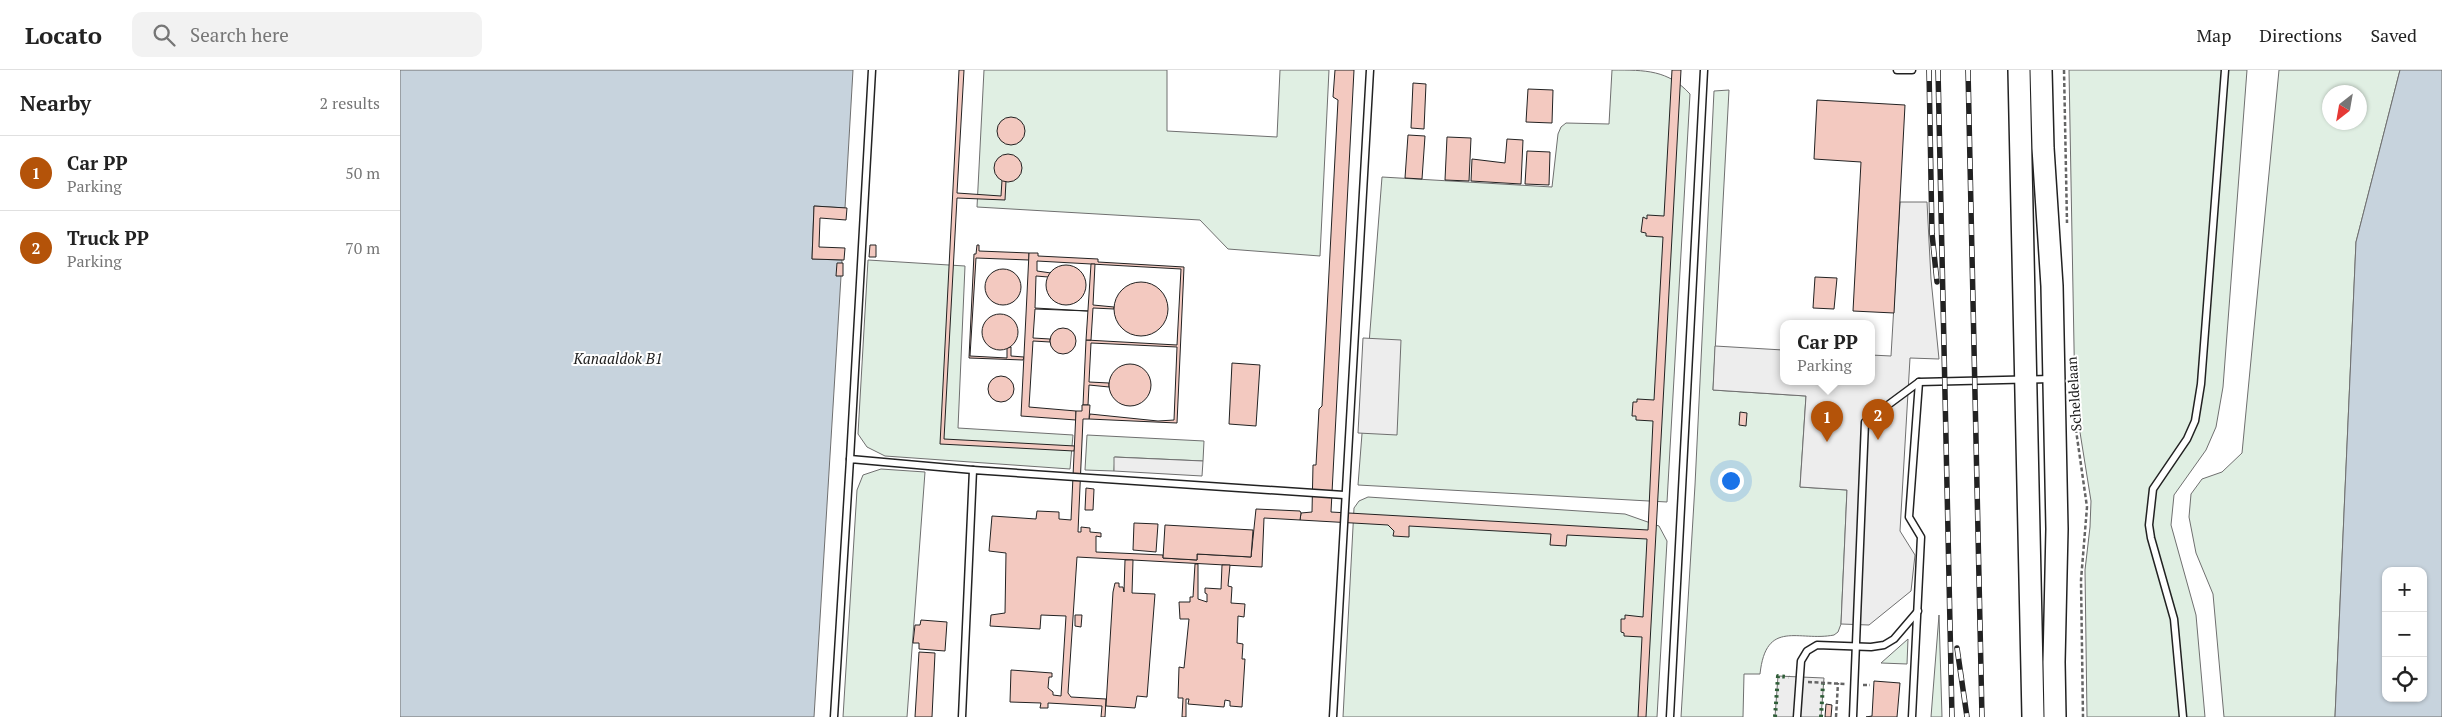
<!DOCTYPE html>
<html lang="en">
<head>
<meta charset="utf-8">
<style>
  :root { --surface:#fff; --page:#f2f2f2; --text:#222; --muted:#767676; --line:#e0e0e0; --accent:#b45309 }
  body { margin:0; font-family:"PT Serif",serif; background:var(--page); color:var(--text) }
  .controls { position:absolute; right:15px; bottom:15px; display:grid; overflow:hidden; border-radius:10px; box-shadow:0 1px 4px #0004 }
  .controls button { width:45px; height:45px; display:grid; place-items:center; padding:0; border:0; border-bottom:1px solid var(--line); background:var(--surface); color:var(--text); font:25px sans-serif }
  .compass { position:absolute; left:1922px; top:15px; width:45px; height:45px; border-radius:50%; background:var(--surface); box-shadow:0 1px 4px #0004; rotate:211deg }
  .you { position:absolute; left:1330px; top:410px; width:18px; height:18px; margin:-12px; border:4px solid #fff; border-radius:50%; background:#1a73e8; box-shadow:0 0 0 8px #1a73e833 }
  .badge { display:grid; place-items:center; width:32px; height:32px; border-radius:50%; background:var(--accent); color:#fff; font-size:16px; font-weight:700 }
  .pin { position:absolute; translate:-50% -41px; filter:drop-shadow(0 1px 2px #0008) }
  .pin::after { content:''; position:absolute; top:26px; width:18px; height:15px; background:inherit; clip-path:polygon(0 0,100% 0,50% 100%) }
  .popup { position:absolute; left:1380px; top:250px; width:95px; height:65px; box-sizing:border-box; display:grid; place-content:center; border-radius:10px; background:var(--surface); filter:drop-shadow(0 1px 4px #0005); font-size:16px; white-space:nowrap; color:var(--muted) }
  .popup b { font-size:19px; color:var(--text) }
  .popup::after { content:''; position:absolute; left:50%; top:100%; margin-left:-10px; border:10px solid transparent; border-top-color:var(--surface) }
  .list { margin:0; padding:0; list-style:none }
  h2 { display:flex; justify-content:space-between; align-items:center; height:65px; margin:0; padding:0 20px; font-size:21px }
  h2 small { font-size:16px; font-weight:400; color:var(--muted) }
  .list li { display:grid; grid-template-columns:32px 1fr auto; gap:15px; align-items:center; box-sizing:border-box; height:75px; padding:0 20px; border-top:1px solid var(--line) }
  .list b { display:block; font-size:19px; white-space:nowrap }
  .list p { margin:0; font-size:16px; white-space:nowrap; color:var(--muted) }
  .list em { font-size:16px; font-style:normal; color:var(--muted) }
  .icon { flex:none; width:28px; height:28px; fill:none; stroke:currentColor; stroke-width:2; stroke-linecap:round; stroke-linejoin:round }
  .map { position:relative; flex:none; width:2042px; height:647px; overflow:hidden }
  header { display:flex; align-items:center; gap:30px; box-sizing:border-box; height:70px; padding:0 25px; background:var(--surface); border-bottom:1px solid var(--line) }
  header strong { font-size:24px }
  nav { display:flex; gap:28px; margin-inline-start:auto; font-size:18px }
  .search { width:350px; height:45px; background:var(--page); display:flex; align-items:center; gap:12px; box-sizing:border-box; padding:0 18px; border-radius:10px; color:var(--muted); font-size:19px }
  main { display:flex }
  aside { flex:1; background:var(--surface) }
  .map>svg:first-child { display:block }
  .green { fill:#e0efe3; stroke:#6f6f6f; fill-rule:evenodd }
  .parking { fill:#ededed; stroke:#6f6f6f }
  .water { fill:#c7d3dd; stroke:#6f6f6f; fill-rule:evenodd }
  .building { fill:#f3c9c0; stroke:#222 }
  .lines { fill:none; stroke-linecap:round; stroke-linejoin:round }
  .lane-casing { stroke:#222; stroke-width:9 }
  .primary-casing { stroke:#222; stroke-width:24 }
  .path { stroke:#646464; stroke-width:2.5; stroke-dasharray:4 2.5; stroke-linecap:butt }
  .lane { stroke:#fff; stroke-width:6 }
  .primary { stroke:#fff; stroke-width:21 }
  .rail-casing { stroke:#222; stroke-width:5.5 }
  .rail { stroke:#fff; stroke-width:4; stroke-dasharray:11; stroke-linecap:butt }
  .hedge { stroke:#2f5e38; stroke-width:4; stroke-dasharray:2.5 4; stroke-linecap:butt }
  .labels { text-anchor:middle; stroke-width:4; stroke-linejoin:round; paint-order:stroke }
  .street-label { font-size:14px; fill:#222; stroke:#fff }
  .water-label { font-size:15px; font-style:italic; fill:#222; stroke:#fff }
</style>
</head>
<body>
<header>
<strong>Locato</strong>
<div class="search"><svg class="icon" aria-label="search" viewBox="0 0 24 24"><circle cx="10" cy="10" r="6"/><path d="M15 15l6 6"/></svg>Search here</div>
<nav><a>Map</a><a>Directions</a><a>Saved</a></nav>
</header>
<main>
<aside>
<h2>Nearby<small>2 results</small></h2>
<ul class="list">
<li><span class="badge">1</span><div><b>Car PP</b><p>Parking</p></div><em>50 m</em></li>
<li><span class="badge">2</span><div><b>Truck PP</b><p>Parking</p></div><em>70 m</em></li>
</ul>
</aside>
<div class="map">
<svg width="2042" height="647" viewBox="0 0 2042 647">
  <rect width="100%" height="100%" fill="#fff"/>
  <g class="green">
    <path d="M584,0h183v61l110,6 3,-67h49l-9,186 -92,-7 -28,-29 -223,-13z"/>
    <path d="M1212,0c34,0 56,0 78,24l-23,408 -309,-17 24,-308 170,10 6,-53 3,-7 5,-4 43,1z"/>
    <path d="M1669,0h178l-24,317 -7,40 -10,23 -32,45 -3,30 25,90 9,102h-118l-2,-147 5,-43 1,-26 -16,-100z"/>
    <path d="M1879,0h121l-44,172 -21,475h-111l-11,-123 -17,-41 -7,-36 2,-23 11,-15 20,-7 20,-19zM1930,22h30v30h-30z"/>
    <path d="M1329,20l-16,300 93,6 -6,91 47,3 -6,134 -3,8 -4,3c-35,7 -68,-17 -74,39h-16l-1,43h-62l14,-232 19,-394z"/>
    <path d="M468,190l97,6 -7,162 115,7 -3,34 -185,-13 -18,-9 -9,-13z"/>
    <path d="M687,365l117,6 -1,20 -88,-4 -1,14 -29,-1z"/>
    <path d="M481,399l44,3 -18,245h-64l14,-227 6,-15z"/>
    <path d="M968,427l257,17 34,12 8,15 -10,176h-314l11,-209 5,-7z"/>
    <path d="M1539,545l3,102h-11z"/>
    <path d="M1508,569l-1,25 -26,-1z"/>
  </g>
  <g class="parking">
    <path d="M1500,132h27l4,77 8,80 -29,-1 -10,173 15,24 -4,36 -42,34 -28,-1 6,-134 -47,-3 6,-91 -93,-6 2,-44 68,4v31h88v-26l20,1z"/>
    <path d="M963,268l38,2 -4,95 -39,-2z"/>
    <path d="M714,387l89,4 -1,15 -88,-5z"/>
    <path d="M1378,606l46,2 -3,39h-46z"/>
  </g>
  <g class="water">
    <path d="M0,0h453l-8,138 -31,-2 -2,53 30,1 -28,457h-414z"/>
    <path d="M2000,0h42v647h-107l21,-475zM1986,501h37v127h-37z"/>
  </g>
  <g class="building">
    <path d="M559,0h5l-7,123 44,3 1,-16 4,1 -1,19 -48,-2 -13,241 131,7 -1,5 -134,-7z"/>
    <path d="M935,0h19l-23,442 317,18 5,-109 -17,-1v-4h-4l1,-14h4v-3l17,1 9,-163 -17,-1v-3l-5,-1 2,-15 4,2v-4l17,1 8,-146h9l-35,647h-8l4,-80 -18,-1v-3l-3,-1v-13h4v-4l18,2 4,-78 -80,-4 -1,11 -16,-1 1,-11 -142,-8v11l-16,-1 1,-5 -6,-6 -88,-5 1,-7 11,-1 1,-47h3l3,-56 3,-3 16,-306 -5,-3z"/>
    <path d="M1013,13l13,1 -2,45 -13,-1z"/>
    <path d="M1128,19l25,1 -1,33 -26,-1z"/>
    <path d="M1417,30l88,5 -11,208 -41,-2 8,-149 -47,-3z"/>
    <circle cx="611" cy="61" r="14"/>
    <path d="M1008,65l17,1 -3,43 -17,-1z"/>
    <path d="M1047,67l24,1 -2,43 -24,-1z"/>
    <path d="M1107,69l16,1 -2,44 -50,-3 1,-22 33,4z"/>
    <path d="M1127,81l23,1 -1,33 -24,-1z"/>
    <circle cx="608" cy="98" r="14"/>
    <path d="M414,136l33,2 -1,12 -26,-2 -1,29 26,1 -1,12 -32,-1z"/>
    <path d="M470,175h6v12h-7z"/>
    <path d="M577,175h2v6l50,2v7l-53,-2 -6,98 37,2v-10l4,-1v9l13,1 -1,3 -54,-2 5,-104h2z"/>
    <path d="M629,183h9v3l60,3v3l86,5 -7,156 -88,-4 1,-5 68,7 16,-1 3,-73 -86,-4 -2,39 20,1v4l-20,-2 -1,20h-5l3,-65 91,5 4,-76 -144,-8v10l14,2 -3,4 -12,-1 -1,32 53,3 -53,-2 -2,29 17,1v3l-17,-1 -4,66 47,4v9l-55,-4z"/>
    <path d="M437,193h6v13h-7z"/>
    <path d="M691,194h4l-2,41 21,2v2l-21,-1 -2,32h-5z"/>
    <circle cx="666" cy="215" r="20"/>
    <circle cx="603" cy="217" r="18"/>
    <path d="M1415,207l22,1 -3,31 -21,-1z"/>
    <circle cx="741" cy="239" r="27"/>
    <circle cx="600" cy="262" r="18"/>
    <circle cx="663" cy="271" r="13"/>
    <path d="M832,293l28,2 -4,61 -27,-2z"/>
    <circle cx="730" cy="315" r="21"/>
    <circle cx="601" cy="319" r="13"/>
    <path d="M682,335h8l-1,14h-6l-5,113h3v-5l9,1v4l11,1v4l-5,-1v16l67,3v3l34,2v-6l54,3 5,-48 44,2 1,2 -1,7 -36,-2 -2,49 -185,-10 -9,136 3,4 35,2 -1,18h-4l1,-11 -54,-3v5h-8l1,-5 -31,-1 1,-32 41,3v4h-3l-1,11 5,4v3l8,1 5,-80 -25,-1 -1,14 -50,-3 1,-11 14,-2 1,-60 -17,-2 3,-35 44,3 1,-8 22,1v7l12,1 5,-109h6z"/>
    <path d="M1340,342l7,1 -1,13 -7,-1z"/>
    <path d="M686,418l8,1 -1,21h-8z"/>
    <path d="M734,453l24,1 -2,28 -23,-2z"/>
    <path d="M765,455l88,5 -2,27 -54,-3v6l-34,-2z"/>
    <path d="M725,490h8l-1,33 23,1 -8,103 -10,-1 -2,12 -29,-2 7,-114 2,-9h4v4h4l1,5z"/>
    <path d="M795,494h3v35l9,3v-8l-2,-1v-5l16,1 1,-24h8l-2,21 4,1 -1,16 14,1 -1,13 -6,-1 -1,27 6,1 -1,15h3l-3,48 -12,-1v-5l-5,-1 -1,7 -36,-3 1,-5h-3v18h-4l1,-19h-5l1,-31 5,1 5,-49h-9l-1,-17h11v-5h3z"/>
    <path d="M675,545h7l-1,12 -6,-1z"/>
    <path d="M521,550l26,2 -2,29 -26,-2v-6h-6l2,-18h5z"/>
    <path d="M519,582l16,1 -3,64h-17z"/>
    <path d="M1474,611l26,2 -3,34h-31l6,-1z"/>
    <path d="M1426,634l6,1 -1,12h-6z"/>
  </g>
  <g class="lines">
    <defs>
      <g id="lane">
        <path d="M1497,0h15"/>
        <path d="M450,389l22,-389"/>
        <path d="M434,647l16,-258 123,11"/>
        <path d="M562,647l11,-247 371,25"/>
        <path d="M933,647l37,-647"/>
        <path d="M1270,647l34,-647"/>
        <path d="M1397,647l4,-56 6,-10 10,-6 54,2 13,-2 10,-6 24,-28"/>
        <path d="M1453,647l12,-295 54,-40 131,-3"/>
        <path d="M1512,647l9,-180 -12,-20 10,-135"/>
        <path d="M1783,647l-9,-98 -23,-81 -2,-13 4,-36 34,-50 8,-18 6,-37 24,-314"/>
      </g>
      <g id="primary">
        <path d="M1619,0l14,647"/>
        <path d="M1641,0l2,78 9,138 5,243 -3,133 1,55"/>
      </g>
    </defs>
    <use href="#lane" class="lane-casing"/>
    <use href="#primary" class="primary-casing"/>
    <g class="path">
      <path d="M1664,0l3,153"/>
      <path d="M1674,346l13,91 -6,73 2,137"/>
      <path d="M1408,612l37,2"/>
      <path d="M1463,615h7"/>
      <path d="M1436,647l2,-34"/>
    </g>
    <use href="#lane" class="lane"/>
    <use href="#primary" class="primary"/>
    <defs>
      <g id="rail">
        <path d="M1529,0l3,164 5,48"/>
        <path d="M1538,0l14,647"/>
        <path d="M1568,0l14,647"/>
        <path d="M1557,578l10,69"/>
      </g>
    </defs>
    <use href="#rail" class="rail-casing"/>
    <use href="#rail" class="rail"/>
    <g class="hedge">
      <path d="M1375,647l3,-41 11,1"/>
      <path d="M1421,647l2,-33"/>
    </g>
  </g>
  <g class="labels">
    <g class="street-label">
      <text transform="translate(1674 324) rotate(-94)" y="5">Scheldelaan</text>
    </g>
    <g class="water-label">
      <text x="218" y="294">Kanaaldok B1</text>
    </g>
  </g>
</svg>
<div class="controls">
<button>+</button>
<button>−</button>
<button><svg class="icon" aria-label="locate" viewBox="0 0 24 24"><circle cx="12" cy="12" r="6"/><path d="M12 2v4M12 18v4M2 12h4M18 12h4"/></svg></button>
</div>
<svg class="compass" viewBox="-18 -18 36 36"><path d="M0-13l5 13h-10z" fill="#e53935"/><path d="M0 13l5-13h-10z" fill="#767676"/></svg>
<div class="you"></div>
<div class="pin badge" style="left:1427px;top:372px">1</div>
<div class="popup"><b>Car PP</b>Parking</div>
<div class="pin badge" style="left:1478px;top:370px">2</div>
</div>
</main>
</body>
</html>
